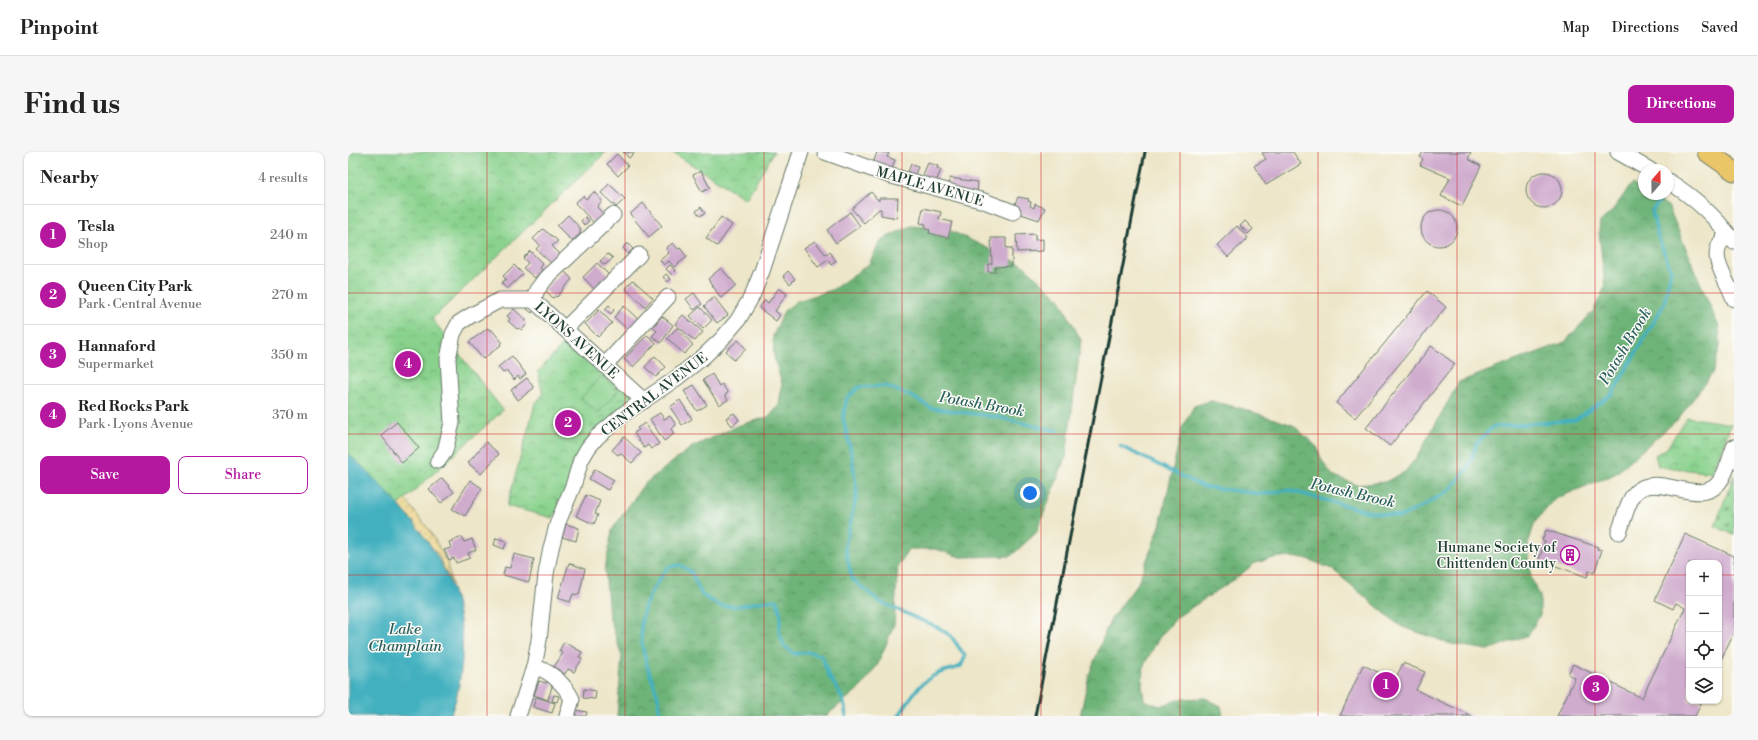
<!DOCTYPE html>
<html lang="en">
<head>
<meta charset="utf-8">
<style>
  :root { --surface:#fff; --page:#f6f6f6; --text:#222; --muted:#767676; --line:#e0e0e0; --accent:#b5179e }
  body { margin:0; font-family:"Libre Bodoni",serif; background:var(--page); color:var(--text) }
  .controls { position:absolute; right:12px; bottom:12px; display:grid; overflow:hidden; border-radius:8px; box-shadow:0 1px 3px #0004 }
  .controls button { width:36px; height:36px; display:grid; place-items:center; padding:0; border:0; border-bottom:1px solid var(--line); background:var(--surface); color:var(--text); font:20px sans-serif }
  .compass { position:absolute; left:1290px; top:12px; width:36px; height:36px; border-radius:50%; background:var(--surface); box-shadow:0 1px 3px #0004; rotate:20deg }
  .you { position:absolute; left:682px; top:341px; width:14px; height:14px; margin:-10px; border:3px solid #fff; border-radius:50%; background:#1a73e8; box-shadow:0 0 0 6px #1a73e833 }
  .badge { display:grid; place-items:center; width:26px; height:26px; border-radius:50%; background:var(--accent); color:#fff; font-size:13px; font-weight:700 }
  .pin { position:absolute; translate:-50% -50%; border:2px solid #fff; box-shadow:0 1px 4px #0006 }
  .list { margin:0; padding:0; list-style:none }
  h2 { display:flex; justify-content:space-between; align-items:center; height:52px; margin:0; padding:0 16px; font-size:17px }
  h2 small { font-size:13px; font-weight:400; color:var(--muted) }
  .list li { display:grid; grid-template-columns:26px 1fr auto; gap:12px; align-items:center; box-sizing:border-box; height:60px; padding:0 16px; border-top:1px solid var(--line) }
  .list b { display:block; font-size:15px; white-space:nowrap }
  .list p { margin:0; font-size:13px; white-space:nowrap; color:var(--muted) }
  .list em { font-size:13px; font-style:normal; color:var(--muted) }
  .actions { display:flex; gap:8px; padding:12px 16px }
  .actions a { flex:1; padding:9px 0; border:1px solid var(--accent); border-radius:8px; text-align:center; font-size:14px; color:var(--accent) }
  .actions .main { background:var(--accent); color:#fff }
  .icon { flex:none; width:22px; height:22px; fill:none; stroke:currentColor; stroke-width:2; stroke-linecap:round; stroke-linejoin:round }
  .map { position:relative; flex:none; width:1386px; height:564px; overflow:hidden; border-radius:8px }
  header { display:flex; align-items:center; gap:24px; box-sizing:border-box; height:56px; padding:0 20px; background:var(--surface); border-bottom:1px solid var(--line) }
  header strong { font-size:19px }
  nav { display:flex; gap:22px; margin-inline-start:auto; font-size:14px }
  .intro { display:flex; align-items:center; justify-content:space-between; box-sizing:border-box; height:96px; padding:0 24px }
  h1 { margin:0; font-size:28px }
  .button { padding:10px 18px; border-radius:8px; background:var(--accent); color:#fff; font-size:14px; font-weight:700 }
  main { display:flex; gap:24px; padding:0 24px }
  aside { flex:1; background:var(--surface); border-radius:8px; box-shadow:0 1px 3px #0004 }
  .map>svg:first-child { display:block }
  .forest { fill:url(#forest-crowns); stroke:#467856 }
  .sand { fill:url(#sand-dots); stroke:#868c69 }
  .cemetery { fill:url(#cemetery-stones); stroke:#548860 }
  .park { fill:url(#park-crowns); stroke:#548860 }
  .pitch { fill:#89d28d; stroke:#548860 }
  .water { fill:#42b0bf; stroke:#30767a }
  .lines { fill:none; stroke-linecap:round; stroke-linejoin:round }
  .stream { stroke:#42b0bf; stroke-width:3.5 }
  .building { fill:#cfabce }
  .minor-casing { stroke:#677868; stroke-width:17 }
  .major-casing { stroke:#677868; stroke-width:21 }
  .minor { stroke:#fff; stroke-width:15 }
  .major { stroke:#eac669; stroke-width:19 }
  .rail { stroke:#1f3d34; stroke-width:3 }
  .grid { fill:none; stroke:#d62828; stroke-width:1; stroke-opacity:0.55 }
  .labels { text-anchor:middle; stroke-width:3; stroke-linejoin:round; paint-order:stroke }
  .street-label { font-size:14px; fill:#1f3d34; stroke:#fdfcf7 }
  .poi-label { font-size:14px; fill:#1f3d34; stroke:#fdfcf7; text-anchor:end }
  .water-label { font-size:15px; font-style:italic; fill:#2a605e; stroke:#fdfcf7 }
</style>
</head>
<body>
<header>
<strong>Pinpoint</strong>
<nav><a>Map</a><a>Directions</a><a>Saved</a></nav>
</header>
<div class="intro"><h1>Find us</h1><a class="button">Directions</a></div>
<main>
<aside>
<h2>Nearby<small>4 results</small></h2>
<ul class="list">
<li><span class="badge">1</span><div><b>Tesla</b><p>Shop</p></div><em>240 m</em></li>
<li><span class="badge">2</span><div><b>Queen City Park</b><p>Park · Central Avenue</p></div><em>270 m</em></li>
<li><span class="badge">3</span><div><b>Hannaford</b><p>Supermarket</p></div><em>350 m</em></li>
<li><span class="badge">4</span><div><b>Red Rocks Park</b><p>Park · Lyons Avenue</p></div><em>370 m</em></li>
</ul>
<div class="actions"><a class="main">Save</a><a>Share</a></div>
</aside>
<div class="map">
<svg width="1386" height="564" viewBox="0 0 1386 564">
  <defs>
    <pattern id="forest-crowns" width="20" height="18" patternUnits="userSpaceOnUse"><rect width="20" height="18" fill="#6eb478"/><path d="M2 6a3 3 0 1 1 6 0M12 15a3 3 0 1 1 6 0" fill="none" stroke="#5a9463"/></pattern>
    <pattern id="sand-dots" width="8" height="8" patternUnits="userSpaceOnUse"><rect width="8" height="8" fill="#eeda9e"/><path d="M2 2h.1M6 6h.1" fill="none" stroke="#ccbc89" stroke-width="1.8" stroke-linecap="round"/></pattern>
    <pattern id="cemetery-stones" width="16" height="16" patternUnits="userSpaceOnUse"><rect width="16" height="16" fill="#89d28d"/><path d="M2 7V4a2 2 0 0 1 4 0v3zM10 15v-3a2 2 0 0 1 4 0v3z" fill="#6fac74"/></pattern>
    <pattern id="park-crowns" width="20" height="18" patternUnits="userSpaceOnUse"><rect width="20" height="18" fill="#89d28d"/><path d="M2 6a3 3 0 1 1 6 0M12 15a3 3 0 1 1 6 0" fill="none" stroke="#6fac74"/></pattern>
  </defs>
  <rect width="100%" height="100%" fill="#fdfcf7"/>
  <filter id="ink" filterUnits="userSpaceOnUse"><feTurbulence type="fractalNoise" baseFrequency=".025" numOctaves="2"/><feDisplacementMap in="SourceGraphic" scale="8" xChannelSelector="R" yChannelSelector="G"/><feConvolveMatrix kernelMatrix="1 2 1 2 8 2 1 2 1" color-interpolation-filters="sRGB"/></filter>
  <filter id="wash" filterUnits="userSpaceOnUse"><feTurbulence type="fractalNoise" baseFrequency=".012" numOctaves="4" result="noise"/><feDisplacementMap in="SourceGraphic" scale="16" xChannelSelector="R" yChannelSelector="G"/><feGaussianBlur stdDeviation="0.9" result="paint"/><feColorMatrix in="noise" values="0 0 0 0 0 0 0 0 0 0 0 0 0 0 0 0 0 1.4 0 .05"/><feComposite in="paint" operator="in"/></filter>
  <g filter="url(#wash)">
    <rect width="100%" height="100%" fill="#ede6c9"/>
    <g class="forest">
      <path d="M1284,32l12,8v2h4l20,12 51,121 1,20 -7,25 -35,47 -63,55 -60,25 -20,23 -7,22 3,34 9,18v19l-12,20 -40,15 -37,-6 -51,-18 -68,-57 -27,-11 -27,-1 -23,6 -20,16 -58,38 -18,21 -16,29 -1,18 2,15 16,6 20,-7 25,-1 16,8 2,10h-143l9,-41 21,-55 28,-37 22,-57 22,-98 12,-22 17,-5 29,7 53,17 24,22 4,12 11,16 25,10 28,-3 20,-10 13,-17 41,-73 106,-40 29,-32 11,-23 -6,-55 1,-10 11,-10z"/>
      <path d="M563,74l34,2 78,37 36,33 22,42 -15,117 -30,76 -25,23 -51,1 -24,-8h-27l-11,17 -4,59 -16,39 -16,22 -36,30h-209l5,-60 -13,-40 -4,-47 7,-39 32,-46 48,-37 48,-22 28,-8 11,-12 3,-21 -8,-27 -1,-21 11,-25 13,-10 35,-11 37,-26 12,-24z"/>
    </g>
    <path class="sand" d="M0,262l49,75 33,42 17,31 5,23 -14,-30 -39,-50 -51,-51z"/>
    <path class="cemetery" d="M1386,323v60l-19,-9z"/>
    <g class="park">
      <path d="M0,0h258l-174,167 71,91 -104,95 -51,-51z"/>
      <path d="M324,0h102l-28,47z"/>
      <path d="M221,186l67,58 -21,17 -62,105 -46,-12 28,-102 8,-10 -5,-22z"/>
      <path d="M1339,265l44,7 -19,49 -54,-7 -3,-11 12,-7z"/>
    </g>
    <path class="pitch" d="M253,224l17,15 -20,22 -17,-15z"/>
    <path class="water" d="M0,302c13,10 24,23 35,34 48,50 83,100 79,172 -2,21 -4,37 -12,56h-102z"/>
    <g class="lines">
      <g class="stream">
        <path d="M772,294l84,41 58,7 26,-4 78,21 34,6 23,-11 27,-16 18,-22 9,-25 16,-16 82,-7 37,-26 52,-90 7,-34 -14,-36 -5,-23 10,-14"/>
        <path d="M311,564c0,-6 0,-13 -1,-19 -3,-11 -8,-21 -11,-32 -13,-43 -5,-63 21,-98l12,-2 11,7 11,23 18,11h19l19,-4 19,-2 4,16 -2,15 5,15 11,8 14,-2 13,4c2,6 4,14 7,20 10,16 15,20 17,40"/>
        <path d="M551,564c10,-16 20,-34 38,-42 8,-4 16,-4 24,-8l4,-10 -14,-20 -12,-8 -59,-26 -28,-23 -7,-32 12,-54 -5,-37 -9,-38 4,-20 12,-11 27,-1 25,10 20,12 66,9 61,14"/>
      </g>
    </g>
    <g id="blocks">
      <g class="building">
        <path d="M275,0h12l-6,6z"/>
        <path d="M529,0l12,1 -2,4 8,3 -5,14 -18,-7z"/>
        <path d="M916,0h29l8,12 -35,21 -12,-19 12,-7 -4,-6z"/>
        <path d="M1075,0h48l-3,7 13,7 -19,40 -21,-10 9,-18 -30,-13 3,-6 -3,-2z"/>
        <path d="M269,2l11,12 -10,10 -11,-12z"/>
        <path d="M580,11l10,3 -1,2 4,2 -5,12h-16z"/>
        <path d="M563,12l7,3 -4,10 -7,-2z"/>
        <path d="M353,19l9,17 -8,4 -9,-17z"/>
        <circle cx="1196" cy="38" r="18"/>
        <path d="M602,26l28,4 -1,12 -28,-4z"/>
        <path d="M261,32l16,15 -9,8 -15,-14z"/>
        <path d="M246,40l8,9 -5,6 7,8 -9,9 -20,-21 8,-7 3,3z"/>
        <path d="M523,40l8,9v-3h19l-1,20 -16,-3v-6h-2l-15,14 -12,-14z"/>
        <path d="M670,45l11,2 -1,2 3,1 -1,4 4,2 1,-4 10,4 -6,12 -27,-9z"/>
        <path d="M295,51l19,23 -13,11 -19,-23z"/>
        <path d="M353,55l4,6 -5,3 -4,-5z"/>
        <path d="M575,56l18,4 -2,7 13,3 -4,16 -19,-5 1,-3 -5,-1 1,-5 -6,-1z"/>
        <circle cx="1091" cy="76" r="18"/>
        <path d="M502,60l10,14 -24,17 -9,-13z"/>
        <path d="M220,63l13,14 -2,2 2,2 -9,8 -15,-15z"/>
        <path d="M237,65l4,4 -5,4 -3,-4z"/>
        <path d="M373,65l11,8 -15,21 -11,-8z"/>
        <path d="M897,69l8,8 -5,5 -8,-8z"/>
        <path d="M889,74l11,12 -20,19 -11,-12z"/>
        <path d="M195,77l15,12 -6,5 8,8 -9,9 -15,-14 4,-4 -7,-6z"/>
        <path d="M687,82v6l8,-1v12l-26,1 -1,-17z"/>
        <path d="M643,86h15v10h6v18l-17,1v5h-7v-8h4z"/>
        <path d="M467,89l11,14 4,-3 6,9 -5,4 -3,-5 -10,7 -14,-19z"/>
        <path d="M279,91l6,6 -5,5 -5,-6z"/>
        <path d="M325,91l5,6 2,-1 7,9 -13,10 -5,-6 -5,4 -4,-5 9,-7 -3,-5z"/>
        <path d="M182,99l13,13 -3,4 2,2 -7,8 -12,-10 5,-5 -5,-5z"/>
        <path d="M260,102l5,4 -8,7 -5,-4z"/>
        <path d="M249,111l17,17 -9,8 -5,-6 -6,7 -11,-12z"/>
        <path d="M166,113l9,9 -16,15 -6,-6 5,-4 -3,-3z"/>
        <path d="M322,113l6,6 -4,4 -6,-6z"/>
        <path d="M373,116l15,17 -15,13 -13,-19z"/>
        <path d="M215,118l9,9 -15,18 -1,-1 -3,2 -8,-8z"/>
        <path d="M440,119l7,8 -5,5 -7,-8z"/>
        <path d="M318,122l5,5 -3,3 -5,-5z"/>
        <path d="M285,128l20,18 -8,9 -20,-19z"/>
        <path d="M431,136l8,6 -12,17 5,4 -4,6 -17,-13 6,-8 3,3z"/>
        <path d="M1079,139l19,16 -91,111 -19,-15z"/>
        <path d="M346,141l8,11 -8,6 -8,-11z"/>
        <path d="M366,145l14,18 -11,8 -13,-17z"/>
        <path d="M183,153l4,4 -3,4 -5,-4z"/>
        <path d="M261,153l5,5 -3,4 -6,-5z"/>
        <path d="M276,154l17,16 -10,11 -17,-16z"/>
        <path d="M352,155l12,13 -9,9 -13,-13z"/>
        <path d="M166,157l12,11 -1,2 2,2 -5,6 -3,-2 -2,1 -9,-8 2,-2 -3,-3z"/>
        <path d="M251,158l13,13 -14,14 -13,-13z"/>
        <path d="M335,163l20,17 -8,9 -20,-17z"/>
        <path d="M314,164l11,9 -12,18 -9,-7 5,-5 -4,-4z"/>
        <path d="M140,176l2,3 1,-2 11,13 -2,2 1,1 -18,14 -14,-17z"/>
        <path d="M329,176l16,17 -9,9 -17,-16z"/>
        <path d="M299,183l9,8 -23,24 -9,-8z"/>
        <path d="M390,188l8,9 -12,11 -8,-9z"/>
        <path d="M1083,194l24,18 -65,82 -24,-18z"/>
        <path d="M164,204l14,18 -6,5 -2,-3 -4,4 -7,-9 -4,2 -5,-6z"/>
        <path d="M307,204l11,11 -10,10 -11,-10z"/>
        <path d="M364,222l7,12 3,-2 6,9 -3,2 3,5 -9,5 -16,-25z"/>
        <path d="M179,226l7,10 -16,12 -7,-10z"/>
        <path d="M346,233l13,20 -10,6 -13,-20z"/>
        <path d="M332,248l12,19 -10,6 -12,-18z"/>
        <path d="M312,261l4,6 6,-3 6,9 -5,4 3,5 -10,7 -14,-22z"/>
        <path d="M386,261l5,7 -7,6 -6,-8z"/>
        <path d="M49,270l22,26 -17,15 -21,-28z"/>
        <path d="M297,271l14,21 -8,5 -3,-4 -4,3 -10,-15 5,-3 -2,-2z"/>
        <path d="M276,285l17,16 -9,10 -12,-10 -2,2 -6,-5z"/>
        <path d="M138,290l13,12 -18,20 -13,-11z"/>
        <path d="M247,317l19,11 -6,10 -19,-11z"/>
        <path d="M94,326l12,14 -13,11 -12,-14z"/>
        <path d="M122,328l12,8 -17,28 -13,-7z"/>
        <path d="M238,343l14,6 -5,13 3,1 -4,9 -18,-8z"/>
        <path d="M218,372l13,4 -3,13 -14,-4z"/>
        <path d="M1198,378l52,17 -1,2 5,1 -8,23 -5,-2 -2,6 -48,-17 6,-19 -3,-1z"/>
        <path d="M1337,382l49,22v76l-15,32v-101h-30v138h13l-7,15h-138l18,-38 -7,-4 5,-10 69,34 43,-90 -9,-5 -3,6 -18,-9z"/>
        <path d="M114,385l2,5 8,-3 4,11 -8,3 2,5 -14,5 -2,-5 -5,2 -5,-10 7,-2 -2,-6z"/>
        <path d="M148,386l11,3 -3,8 -10,-4z"/>
        <path d="M166,402l20,5 -5,23 -26,-7 2,-8 5,1z"/>
        <path d="M221,411l16,6 -6,26 -6,-1 -3,8 -12,-4z"/>
        <path d="M216,490l18,10 -3,5 3,2 -8,13 -6,-3 -3,5 -11,-7 9,-14 -4,-2z"/>
        <path d="M1055,511l22,9 -9,18 56,26h-132l23,-51 32,15z"/>
        <path d="M191,529l7,2 1,-2 6,2 -5,17 -14,-5z"/>
        <path d="M236,537l12,2 -1,8 -12,-1z"/>
        <path d="M206,543l5,1 -2,6 -5,-1z"/>
        <path d="M188,545l19,6 -3,10 -19,-6z"/>
        <path d="M227,558l12,2 -1,4h-12z"/>
      </g>
    </g>
  </g>
  <g filter="url(#ink)">
    <use href="#blocks" fill-opacity="0" stroke="#677868" stroke-width="1"/>
    <g class="lines">
      <defs>
        <g id="minor">
          <path d="M477,0l63,23 96,26 29,11"/>
          <path d="M1270,0l32,18"/>
          <path d="M1320,29c26,16 48,36 66,61"/>
          <path d="M1380,82c-24,21 -2,41 6,65"/>
          <path d="M185,148l4,-10 9,-12 67,-63"/>
          <path d="M217,177l74,-74"/>
          <path d="M257,213l63,-68"/>
          <path d="M90,309l7,-10 7,-28 -4,-64 5,-25 6,-11 11,-7 30,-16h33l111,101"/>
          <path d="M1271,380c5,-12 8,-31 17,-40 22,-21 66,17 84,-11 7,-9 10,-23 14,-34"/>
          <path d="M186,515c16,3 31,18 38,32l-5,17"/>
          <path d="M170,564l16,-49 5,-27 7,-66 5,-26 7,-26 15,-36 8,-26 7,-12 9,-11 28,-24 49,-33 29,-23 18,-17 17,-20 14,-24 10,-25 39,-119"/>
        </g>
        <path id="major" d="M1359,0l27,19"/>
      </defs>
      <use href="#minor" class="minor-casing"/>
      <use href="#major" class="major-casing"/>
      <use href="#minor" class="minor"/>
      <use href="#major" class="major"/>
      <path class="rail" d="M687,564l110,-564"/>
    </g>
  </g>
  <path class="grid" d="M139,0v564M277,0v564M416,0v564M554,0v564M693,0v564M832,0v564M970,0v564M1109,0v564M1247,0v564M0,141h1386M0,282h1386M0,423h1341M1371,423h15"/>
  <defs>
    <symbol id="building-ring" viewBox="-11 -11 22 22"><circle r="9.5" fill="#fdfcf7" stroke="#b5179e" stroke-width="1.5"/><path d="M-4-6H4V6H1V3H-1V6H-4ZM-2.5-4.3h1.7v1.8h-1.7ZM.8-4.3h1.7v1.8H.8ZM-2.5-1h1.7V.8h-1.7ZM.8-1h1.7V.8H.8Z" fill="#b5179e"/></symbol>
  </defs>
  <g fill-rule="evenodd">
    <use href="#building-ring" x="1211" y="392" width="22" height="22"/>
  </g>
  <g class="labels">
    <g class="street-label">
      <text transform="translate(582 34) rotate(16)" y="5">MAPLE AVENUE</text>
      <text transform="translate(229 188) rotate(42)" y="5">LYONS AVENUE</text>
      <text transform="translate(306 242) rotate(-37)" y="5">CENTRAL AVENUE</text>
    </g>
    <g class="poi-label">
      <text x="1208" y="400">Humane Society of<tspan x="1208" dy="16">Chittenden County</tspan></text>
    </g>
    <g class="water-label">
      <text transform="translate(1277 194) rotate(-59)" y="5">Potash Brook</text>
      <text transform="translate(634 252) rotate(10)" y="5">Potash Brook</text>
      <text transform="translate(1005 341) rotate(13)" y="5">Potash Brook</text>
      <text x="57" y="482">Lake<tspan x="57" dy="17">Champlain</tspan></text>
    </g>
  </g>
</svg>
<div class="controls">
<button>+</button>
<button>−</button>
<button><svg class="icon" aria-label="locate" viewBox="0 0 24 24"><circle cx="12" cy="12" r="6"/><path d="M12 2v4M12 18v4M2 12h4M18 12h4"/></svg></button>
<button><svg class="icon" aria-label="layers" viewBox="0 0 24 24"><path d="M12 4l9 5-9 5-9-5zM3 14l9 5 9-5"/></svg></button>
</div>
<svg class="compass" viewBox="-18 -18 36 36"><path d="M0-13l5 13h-10z" fill="#e53935"/><path d="M0 13l5-13h-10z" fill="#767676"/></svg>
<div class="you"></div>
<div class="pin badge" style="left:1038px;top:533px">1</div>
<div class="pin badge" style="left:220px;top:271px">2</div>
<div class="pin badge" style="left:1248px;top:536px">3</div>
<div class="pin badge" style="left:60px;top:212px">4</div>
</div>
</main>
</body>
</html>
